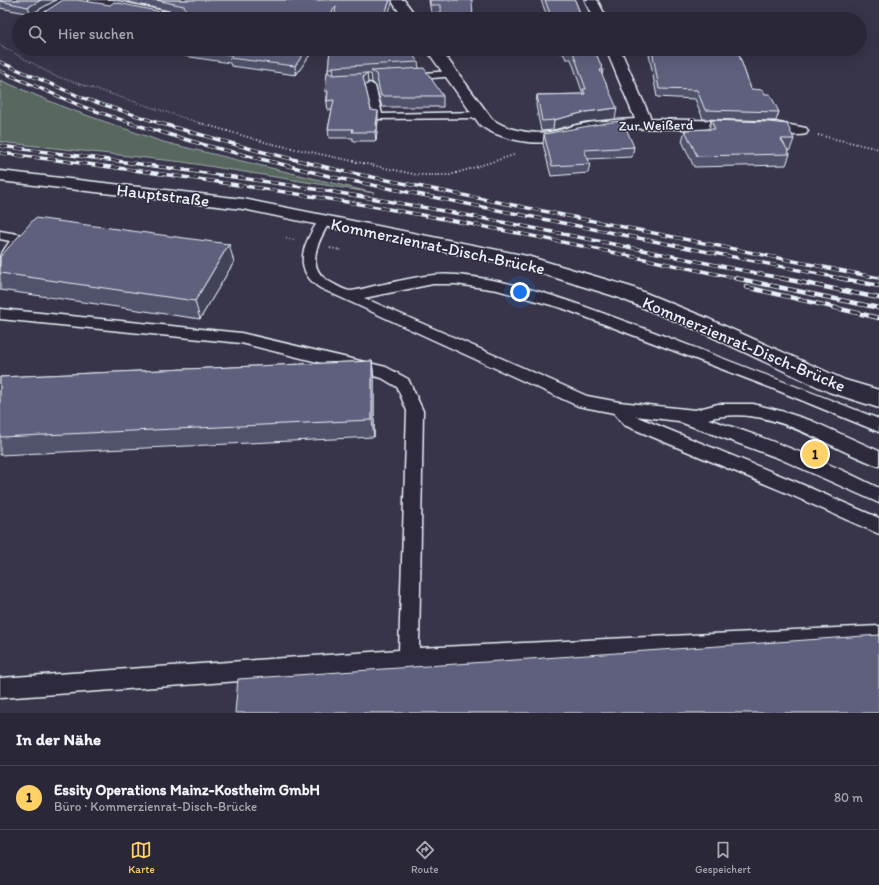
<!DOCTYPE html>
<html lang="de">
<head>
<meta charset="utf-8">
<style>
  :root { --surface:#2a2838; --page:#323040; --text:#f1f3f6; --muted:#a5a6ae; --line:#464453; --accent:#ffd166 }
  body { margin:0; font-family:Itim,sans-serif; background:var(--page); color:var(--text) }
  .you { position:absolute; left:520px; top:292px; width:14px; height:14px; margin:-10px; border:3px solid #fff; border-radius:50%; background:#1a73e8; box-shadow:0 0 0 6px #1a73e833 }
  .badge { display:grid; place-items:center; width:26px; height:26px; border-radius:50%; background:var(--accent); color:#111; font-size:13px; font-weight:700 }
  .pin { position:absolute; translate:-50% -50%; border:2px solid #fff; box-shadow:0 1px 4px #0006 }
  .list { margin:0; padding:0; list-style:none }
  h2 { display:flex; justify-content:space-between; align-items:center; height:52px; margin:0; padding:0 16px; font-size:17px }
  h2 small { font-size:13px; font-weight:400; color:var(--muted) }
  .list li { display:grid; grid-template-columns:26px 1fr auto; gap:12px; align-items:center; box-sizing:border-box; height:64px; padding:0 16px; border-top:1px solid var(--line) }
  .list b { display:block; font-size:15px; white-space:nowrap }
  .list p { margin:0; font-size:13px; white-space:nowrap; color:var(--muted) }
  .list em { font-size:13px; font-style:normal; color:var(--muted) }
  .icon { flex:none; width:22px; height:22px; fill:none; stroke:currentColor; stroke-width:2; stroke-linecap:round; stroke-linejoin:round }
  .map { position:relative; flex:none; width:879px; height:713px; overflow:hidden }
  .search { position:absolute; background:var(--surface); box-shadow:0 4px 16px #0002; left:12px; right:12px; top:12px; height:44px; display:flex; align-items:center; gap:10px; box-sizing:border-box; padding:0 14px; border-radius:22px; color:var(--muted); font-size:15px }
  .sheet { height:116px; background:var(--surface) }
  nav { display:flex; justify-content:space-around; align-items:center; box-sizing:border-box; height:56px; border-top:1px solid var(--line); background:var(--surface); font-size:11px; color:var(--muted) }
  nav a { display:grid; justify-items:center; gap:2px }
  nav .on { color:var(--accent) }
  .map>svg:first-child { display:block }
  .green { fill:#58685f; stroke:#a0acac }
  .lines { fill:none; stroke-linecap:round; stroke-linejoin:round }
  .service-casing { stroke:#e8f1f8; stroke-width:3 }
  .minor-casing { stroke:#e8f1f8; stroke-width:3 }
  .tertiary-casing { stroke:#e8f1f8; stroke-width:3 }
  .path-far1 { stroke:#e8f1f8; stroke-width:1.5; stroke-dasharray:0.5 2; stroke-linecap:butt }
  .path { stroke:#e8f1f8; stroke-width:2; stroke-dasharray:1 2.5; stroke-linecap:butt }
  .service { fill:#2f2a3d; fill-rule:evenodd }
  .minor { fill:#2f2a3d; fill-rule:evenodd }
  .tertiary { fill:#2f2a3d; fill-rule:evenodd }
  .rail-far2-casing { stroke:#e8f1f8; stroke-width:3 }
  .rail-far1-casing { stroke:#e8f1f8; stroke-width:3.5 }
  .rail-casing { stroke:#e8f1f8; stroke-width:4.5 }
  .rail-far2 { stroke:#2f2a3d; stroke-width:2; stroke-dasharray:6; stroke-linecap:butt }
  .rail-far1 { stroke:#2f2a3d; stroke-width:2.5; stroke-dasharray:8; stroke-linecap:butt }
  .rail { stroke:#2f2a3d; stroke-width:3; stroke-dasharray:9; stroke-linecap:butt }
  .wall { fill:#51536c; stroke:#e8f1f8 }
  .shaded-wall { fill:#424358; stroke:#e8f1f8 }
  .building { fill:#5e607d; stroke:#e8f1f8 }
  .labels { text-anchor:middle; stroke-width:3; stroke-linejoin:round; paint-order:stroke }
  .far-street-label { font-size:14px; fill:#e8f1f8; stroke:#2f2a3d }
  .street-label { font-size:17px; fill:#e8f1f8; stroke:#2f2a3d }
</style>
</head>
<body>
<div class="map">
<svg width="879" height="713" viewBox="0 0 879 713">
  <rect width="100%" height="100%" fill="#38354a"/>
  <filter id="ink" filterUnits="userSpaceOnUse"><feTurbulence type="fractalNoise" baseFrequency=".025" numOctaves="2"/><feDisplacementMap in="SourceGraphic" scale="8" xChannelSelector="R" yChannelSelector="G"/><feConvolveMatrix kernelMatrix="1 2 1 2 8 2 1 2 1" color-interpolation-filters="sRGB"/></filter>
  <g filter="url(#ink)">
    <path class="green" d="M0,80l66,28 97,34 211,51 -191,-31 -183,-20z"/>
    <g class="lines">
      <defs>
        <g id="service">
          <path d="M451,71l5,3 -1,2 -45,4 -5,-3 5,-3z"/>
          <path d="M370,83l5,3 7,28 99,-2 5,3 -5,3 -108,1 -8,-33z"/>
          <path d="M325,216l4,1 2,3c-12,19 -28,47 -1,62 6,3 15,9 21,9 8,-1 15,-3 23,-5 27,-5 55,-14 83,-11 67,6 131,33 194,56 76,29 152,58 228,88v13l-105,-43 -212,-81 -65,-18 -41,-6h-23l-69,14 223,98 32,6 76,8 23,-6h35l28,7 31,10 67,30v15c-55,-19 -109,-64 -171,-47 59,19 116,41 171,69v15l-101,-45 -98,-36 -1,-1 -44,-5 159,65 85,37v16l-97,-43 -158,-66 -10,-12 -36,-7 -258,-118c-30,-20 -15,-48 1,-71z"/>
          <path d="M0,231l23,4 1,3 -19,31 -5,1v-14l10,-15 -10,-2z"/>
          <path d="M0,309l241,24 145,34 22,12 15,32 -4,237 460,-22v20l-470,23 -409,29v-20l399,-28 8,-239 -10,-24 -15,-9 -141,-35 -241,-24z"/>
        </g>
        <g id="minor">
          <path d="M89,0h24l73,16 2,3h-25l-73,-16z"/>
          <path d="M391,0h13l14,19h-14z"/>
          <path d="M585,0h12l10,19h-14z"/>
          <path d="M426,49h14l52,70c15,11 39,16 58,13 9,-1 18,-5 27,-7 19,-4 38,-5 58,-6l-29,-70h14l31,70 123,3 32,6 2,3 -2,3c-11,3 -22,-1 -33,-2 -20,-2 -41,-2 -61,-2 -34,-1 -69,-3 -103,0 -19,2 -37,8 -56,11 -21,5 -56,-3 -73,-16z"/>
        </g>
        <path id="tertiary" d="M0,171l243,28 284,57 104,31 78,32 136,61 34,10v18l-50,-16 -134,-63 -78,-32 -93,-29 -281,-59 -243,-28z"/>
      </defs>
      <use href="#service" class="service-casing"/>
      <use href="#minor" class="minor-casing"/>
      <use href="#tertiary" class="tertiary-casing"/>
      <path class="path-far1" d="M0,45l55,31 148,48"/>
      <g class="path">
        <path d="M200,123l68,20 150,32h32l64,-20"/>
        <path d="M818,135l61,14"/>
        <path d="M286,238l8,2"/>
        <path d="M330,248l11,2"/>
      </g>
      <use href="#service" class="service"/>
      <use href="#minor" class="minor"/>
      <use href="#tertiary" class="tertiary"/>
      <defs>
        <g id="rail-far2">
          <path d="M0,62l83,36 79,26"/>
          <path d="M0,71l81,35 53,18"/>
        </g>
        <g id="rail-far1">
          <path d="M130,123l78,23 129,32 507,101"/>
          <path d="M159,123l96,27 87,21 537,107"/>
          <path d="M0,146c111,14 222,28 333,46 151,24 302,57 452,87"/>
          <path d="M0,153c141,17 282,37 422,62 106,19 212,42 318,64"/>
        </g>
        <g id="rail">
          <path d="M735,278l144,30"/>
          <path d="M780,278l99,20"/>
          <path d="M839,278l40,8"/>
          <path d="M746,287l133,31"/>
        </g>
      </defs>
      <use href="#rail-far2" class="rail-far2-casing"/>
      <use href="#rail-far1" class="rail-far1-casing"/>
      <use href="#rail" class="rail-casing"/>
      <use href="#rail-far2" class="rail-far2"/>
      <use href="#rail-far1" class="rail-far1"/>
      <use href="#rail" class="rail"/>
    </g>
    <g class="wall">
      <path d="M0,0h56l-25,14 -31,-6z"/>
      <path d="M128,0h264v4l-58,14 -173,-6h13l-46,-10z"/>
      <path d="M429,0h43l-31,13h-10z"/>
      <path d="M541,0h34l7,19h-34z"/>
      <path d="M159,49h155l-18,26 -65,-9 -1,-3 -46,-7 -1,-2 -23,-4z"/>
      <path d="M330,49l88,13 1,6 24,28v11h-61l-6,-21 -4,-4 -1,-8h-4l1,9 -3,2 6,25 7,10 -2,21h-23v-3h-24l-1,-9 4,-19h-4l-3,-19 3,-18z"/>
      <path d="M558,49h36l9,21 -1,5 13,44 -31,3 -31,8 -12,1 -5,-26 1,-10 46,-1 -12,-35h-5l-3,-6h-3z"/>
      <path d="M648,49h89l14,40 14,5 14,18 -3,9 -73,-2 -8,-20 -38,-2z"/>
      <path d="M711,120l83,19 -4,11h-3l3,4 -4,11 -92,2 -12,-26 3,-11 24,-1z"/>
      <path d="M544,134l90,13 -2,10 -44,2 2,5 -2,9 -37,3 -8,-32z"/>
      <path d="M0,257l234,5 -34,57 -200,-29z"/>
      <path d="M372,361l2,18v58l-374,18v-78z"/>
    </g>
    <g class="shaded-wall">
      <path d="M41,0h15l-25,14 -3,-7z"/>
      <path d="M390,0h2v4l-6,15h-3z"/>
      <path d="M336,6l1,9 -3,4h-7z"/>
      <path d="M307,49h7l-18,26 -1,-9z"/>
      <path d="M333,67l1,9 -5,2 -1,-8z"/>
      <path d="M367,73l1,10 -4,3 -1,-9z"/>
      <path d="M617,108l-2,11 -31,3 -31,8 1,-10 31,-8z"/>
      <path d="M378,111v9l-2,21 -1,-9z"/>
      <path d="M229,244l5,18 -34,57 -5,-18z"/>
      <path d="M372,361l2,18v58l-2,-17z"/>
    </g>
    <g class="building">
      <path d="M0,0h41l-13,7 -28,-6z"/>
      <path d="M63,0h14l33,5 4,-3 47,10h26l-3,-6 -28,-6h234l-7,19h-49l2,-13 -9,13h-293z"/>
      <path d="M430,0h42l1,19h-32v-14h-11z"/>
      <path d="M545,0h30l7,19h-30z"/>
      <path d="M645,14l52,5h-51z"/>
      <path d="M194,49h113l-12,17 -66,-8 3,-3z"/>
      <path d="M330,49h42v1l6,-1h31l9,13 -85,5 -5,3z"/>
      <path d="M567,49h27l9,21h-3l17,38 -32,4 -31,8 -12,1 -5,-26 48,-1 -2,-5h3l-14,-40z"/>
      <path d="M652,49h85l14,40 12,1 2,4h5l9,18 -74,-2 -8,-20 -38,-1z"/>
      <path d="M424,68l19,28h-62l-5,-22 -5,-3z"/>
      <path d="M327,72l6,3 34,-2 -4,4 8,33 7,1 -3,21h-23l1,-3h-25l6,-29 -7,1 1,-10h-3z"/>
      <path d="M711,120l58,2 18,2 7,15h-13l9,15 -93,2 -12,-26 30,-1z"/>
      <path d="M623,121l11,26 -50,3 6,14 -38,2 -8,-32 67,-12z"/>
      <path d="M35,218l194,26 -34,57 -195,-28v-16z"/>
      <path d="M372,361v59l-372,17v-60z"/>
      <path d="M879,635v78h-644l3,-34z"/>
    </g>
  </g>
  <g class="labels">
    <g class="far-street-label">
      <text transform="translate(656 125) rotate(-1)" y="5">Zur Weißerd</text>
    </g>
    <g class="street-label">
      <text transform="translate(163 195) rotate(7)" y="6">Hauptstraße</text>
      <text transform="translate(438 246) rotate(12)" y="6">Kommerzienrat-Disch-Brücke</text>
      <text transform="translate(744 344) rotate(23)" y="6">Kommerzienrat-Disch-Brücke</text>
    </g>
  </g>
</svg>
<div class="you"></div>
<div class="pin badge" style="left:815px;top:454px">1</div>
<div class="search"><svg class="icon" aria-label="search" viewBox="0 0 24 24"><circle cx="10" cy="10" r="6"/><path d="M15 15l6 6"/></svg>Hier suchen</div>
</div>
<section class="sheet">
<h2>In der Nähe<small></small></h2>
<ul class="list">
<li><span class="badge">1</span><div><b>Essity Operations Mainz-Kostheim GmbH</b><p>Büro · Kommerzienrat-Disch-Brücke</p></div><em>80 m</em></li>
</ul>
</section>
<nav>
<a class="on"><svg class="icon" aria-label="map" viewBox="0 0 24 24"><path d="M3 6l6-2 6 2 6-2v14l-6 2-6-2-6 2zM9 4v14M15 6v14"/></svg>Karte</a>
<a><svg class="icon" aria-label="directions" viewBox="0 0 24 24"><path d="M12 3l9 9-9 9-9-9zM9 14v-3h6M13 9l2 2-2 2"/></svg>Route</a>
<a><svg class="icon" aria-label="saved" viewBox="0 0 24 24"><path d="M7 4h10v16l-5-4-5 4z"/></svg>Gespeichert</a>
</nav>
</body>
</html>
